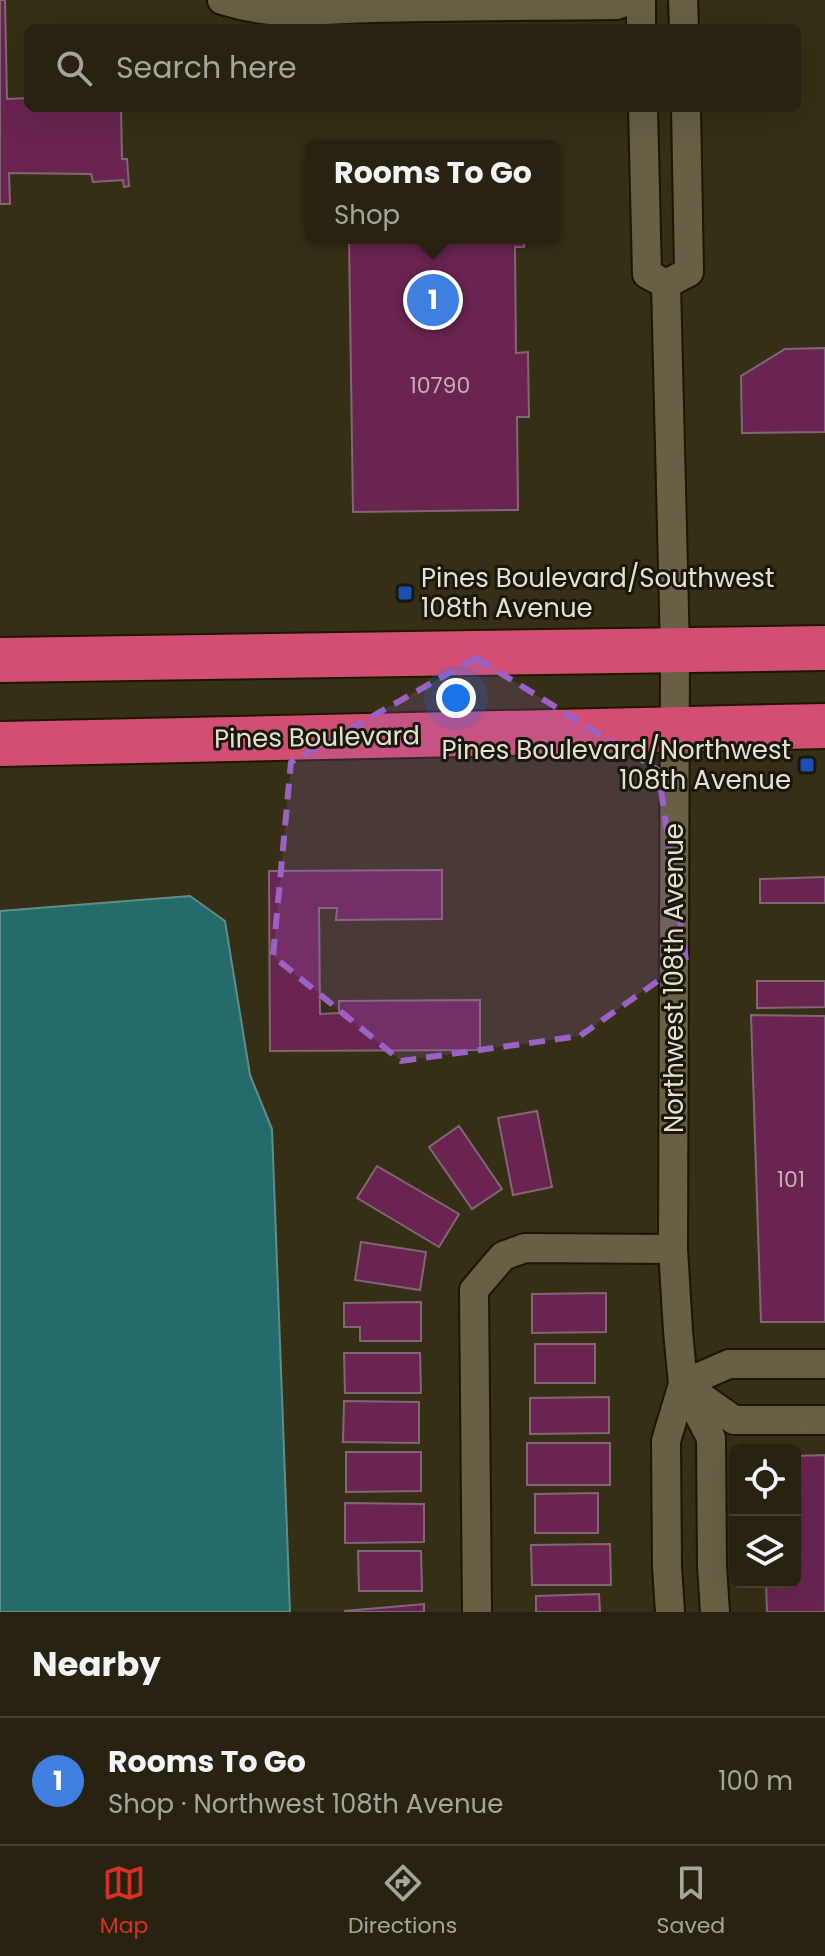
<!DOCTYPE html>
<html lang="en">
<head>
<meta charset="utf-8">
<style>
  :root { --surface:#282310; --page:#342f1e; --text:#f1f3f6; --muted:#a5a49f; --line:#444030; --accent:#d93025 }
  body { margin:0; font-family:Poppins,sans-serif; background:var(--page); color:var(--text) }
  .controls { position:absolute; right:24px; bottom:24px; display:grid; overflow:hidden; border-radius:12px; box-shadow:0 8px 32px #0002 }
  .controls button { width:72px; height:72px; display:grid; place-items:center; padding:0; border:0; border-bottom:2px solid var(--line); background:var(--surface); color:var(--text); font:40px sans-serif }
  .you { position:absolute; left:456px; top:698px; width:28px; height:28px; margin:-20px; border:6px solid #fff; border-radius:50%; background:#1a73e8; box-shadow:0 0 0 12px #1a73e833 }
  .badge { display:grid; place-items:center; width:52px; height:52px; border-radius:50%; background:var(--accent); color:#fff; font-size:26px; font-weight:700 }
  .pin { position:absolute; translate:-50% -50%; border:4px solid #fff; box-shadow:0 2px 8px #0006 }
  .popup { position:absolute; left:305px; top:140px; width:256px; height:104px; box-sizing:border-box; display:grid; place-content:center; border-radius:12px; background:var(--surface); filter:drop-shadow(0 2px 6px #0005); font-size:26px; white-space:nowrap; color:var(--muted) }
  .popup b { font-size:30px; color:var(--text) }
  .popup::after { content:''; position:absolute; left:50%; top:100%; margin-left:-16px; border:16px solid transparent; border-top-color:var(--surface) }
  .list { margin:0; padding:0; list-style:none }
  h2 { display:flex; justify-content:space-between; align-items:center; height:104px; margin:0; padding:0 32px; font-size:34px }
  h2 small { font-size:26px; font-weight:400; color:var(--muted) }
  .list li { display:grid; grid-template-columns:52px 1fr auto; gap:24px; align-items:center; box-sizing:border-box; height:128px; padding:0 32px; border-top:2px solid var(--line) }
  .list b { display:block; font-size:30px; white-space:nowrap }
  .list p { margin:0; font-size:26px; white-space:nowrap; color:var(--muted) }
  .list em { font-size:26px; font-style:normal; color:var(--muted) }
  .icon { flex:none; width:44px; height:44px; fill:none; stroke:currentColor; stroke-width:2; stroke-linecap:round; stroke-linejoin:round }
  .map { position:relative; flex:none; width:825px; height:1612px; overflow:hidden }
  .search { position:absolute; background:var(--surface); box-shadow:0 8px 32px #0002; left:24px; right:24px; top:24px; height:88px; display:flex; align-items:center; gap:20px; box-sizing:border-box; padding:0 28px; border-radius:12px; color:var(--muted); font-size:30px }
  .sheet { height:232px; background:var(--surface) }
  nav { display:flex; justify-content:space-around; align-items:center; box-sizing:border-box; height:112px; border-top:2px solid var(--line); background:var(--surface); font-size:22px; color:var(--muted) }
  nav a { display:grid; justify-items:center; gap:4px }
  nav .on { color:var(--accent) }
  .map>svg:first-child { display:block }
  .water { fill:#266b6b; stroke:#5f8e8a; stroke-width:2 }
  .building { fill:#692451; stroke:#826676; stroke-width:2 }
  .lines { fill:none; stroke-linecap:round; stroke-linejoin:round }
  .street-casing { stroke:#1d1700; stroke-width:32 }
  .highway-casing { stroke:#1d1700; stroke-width:48 }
  .street { stroke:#676045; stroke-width:28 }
  .highway { stroke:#d24f73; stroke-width:44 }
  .marked { fill:#9a62c4; fill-opacity:0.2; stroke:#9a62c4; stroke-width:6; stroke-dasharray:16 10; stroke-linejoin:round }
  .transit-dot { fill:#1a4fb4; stroke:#1a170c; stroke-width:3 }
  .labels { text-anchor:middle; stroke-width:6; stroke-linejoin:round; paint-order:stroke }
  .number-label { font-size:22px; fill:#c5b2b1 }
  .poi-label { font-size:26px; fill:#e4e1d1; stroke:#1a170c; text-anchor:start }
  .street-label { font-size:26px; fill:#e4e1d1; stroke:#1a170c }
</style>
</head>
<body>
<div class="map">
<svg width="825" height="1612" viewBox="0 0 825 1612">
  <rect width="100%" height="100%" fill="#352f15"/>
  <path class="water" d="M190,896l35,25 25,154 22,54 18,483h-290v-701z"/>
  <g class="building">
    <path d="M0,0h5l2,99 21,-1v10h93l1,51h5l2,27 -5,1 -1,-7 -30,2 -2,-8 -82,-1 1,31h-10z"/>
    <path d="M349,238h175v9h-9l1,106 12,-1 1,65h-12l1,93 -165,2z"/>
    <path d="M825,348v84l-83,1 -1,-57 44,-27z"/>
    <path d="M442,870v49l-106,1 1,-12h-18l1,106 19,-1v-12l141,-1v50l-210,1 -1,-180z"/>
    <path d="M825,877v26h-65v-24z"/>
    <path d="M757,981h68v26l-68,1z"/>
    <path d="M751,1015l74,1v306h-64z"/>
    <path d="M537,1111l15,76 -39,8 -15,-77z"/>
    <path d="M459,1126l43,63 -30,20 -43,-62z"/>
    <path d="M377,1166l82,48 -20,33 -82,-49z"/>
    <path d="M361,1242l65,10 -6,38 -65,-10z"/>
    <path d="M606,1293v39l-74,1v-39z"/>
    <path d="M421,1302v39h-61v-14h-16v-24z"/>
    <rect x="535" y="1344" width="60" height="39"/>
    <path d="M344,1353h76l1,40h-76z"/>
    <path d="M609,1397v36l-79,1v-36z"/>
    <path d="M344,1401l75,1v41l-76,-1z"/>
    <rect x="527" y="1443" width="83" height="42"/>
    <path d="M346,1452h75v39l-75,1z"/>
    <path d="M825,1455v157h-58l-1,-30h29v-126z"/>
    <path d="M598,1493v40h-63v-39z"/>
    <path d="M345,1503l79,1v38l-79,1z"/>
    <path d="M610,1544l1,41h-79l-1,-40z"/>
    <path d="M358,1551h63l1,40h-63z"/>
    <path d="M599,1594l1,18h-64v-16z"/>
    <path d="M424,1604v8h-79v-1z"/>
  </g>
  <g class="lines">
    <defs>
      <g id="street">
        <path d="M222,0c56,18 95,9 151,8 82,-2 163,-2 244,-3l13,-5"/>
        <path d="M641,0v28"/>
        <path d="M683,0l1,28"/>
        <path d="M643,108l4,166 19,10"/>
        <path d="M666,284l9,367 -2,598 5,82 5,53 28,54 1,128 3,46"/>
        <path d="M666,284l23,-12 -3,-164"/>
        <path d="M683,1384l46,-20h96"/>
        <path d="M687,1387l47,33h91"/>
        <path d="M477,1612l-3,-322 29,-34 22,-8 148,1"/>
        <path d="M670,1612l-3,-45 -1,-126 17,-57"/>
      </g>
      <g id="highway">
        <path d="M0,660l825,-12"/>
        <path d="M0,744l825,-18"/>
      </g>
    </defs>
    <use href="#street" class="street-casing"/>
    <use href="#highway" class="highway-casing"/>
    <use href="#street" class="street"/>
    <use href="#highway" class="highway"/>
  </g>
  <path class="marked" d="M476,658l182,112 28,191 -106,75 -179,25 -128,-105 18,-194z"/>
  <g class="transit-dot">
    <rect x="397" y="585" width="16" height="16" rx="4"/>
    <rect x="799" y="757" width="16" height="16" rx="4"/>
  </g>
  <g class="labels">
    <g class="number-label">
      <text x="440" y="393">10790</text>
      <text x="791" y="1187">101</text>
    </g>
    <g class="poi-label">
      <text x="421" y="587">Pines Boulevard/Southwest<tspan x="421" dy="30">108th Avenue</tspan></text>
      <text x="791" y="759" text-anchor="end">Pines Boulevard/Northwest<tspan x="791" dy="30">108th Avenue</tspan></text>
    </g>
    <g class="street-label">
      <text transform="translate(317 737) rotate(-1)" y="9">Pines Boulevard</text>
      <text transform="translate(674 978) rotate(-90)" y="9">Northwest 108th Avenue</text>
    </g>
  </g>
</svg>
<div class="controls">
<button><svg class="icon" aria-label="locate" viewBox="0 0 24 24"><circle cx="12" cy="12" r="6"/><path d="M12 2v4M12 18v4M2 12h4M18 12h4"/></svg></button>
<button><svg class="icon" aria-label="layers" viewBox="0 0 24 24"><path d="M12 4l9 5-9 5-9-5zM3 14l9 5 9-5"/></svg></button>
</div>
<div class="you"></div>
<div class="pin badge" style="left:433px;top:300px;background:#3f7fe0">1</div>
<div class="popup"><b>Rooms To Go</b>Shop</div>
<div class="search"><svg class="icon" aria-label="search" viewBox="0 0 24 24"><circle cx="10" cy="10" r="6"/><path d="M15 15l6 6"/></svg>Search here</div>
</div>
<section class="sheet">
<h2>Nearby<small></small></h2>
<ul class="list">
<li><span class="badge" style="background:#3f7fe0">1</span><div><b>Rooms To Go</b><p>Shop · Northwest 108th Avenue</p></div><em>100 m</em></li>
</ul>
</section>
<nav>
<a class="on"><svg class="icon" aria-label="map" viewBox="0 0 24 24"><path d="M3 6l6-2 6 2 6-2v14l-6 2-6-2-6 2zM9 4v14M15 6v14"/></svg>Map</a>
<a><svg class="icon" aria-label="directions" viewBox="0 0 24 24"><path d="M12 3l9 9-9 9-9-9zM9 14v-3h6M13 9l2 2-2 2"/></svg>Directions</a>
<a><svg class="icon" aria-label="saved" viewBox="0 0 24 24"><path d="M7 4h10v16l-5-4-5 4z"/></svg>Saved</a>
</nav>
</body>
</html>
